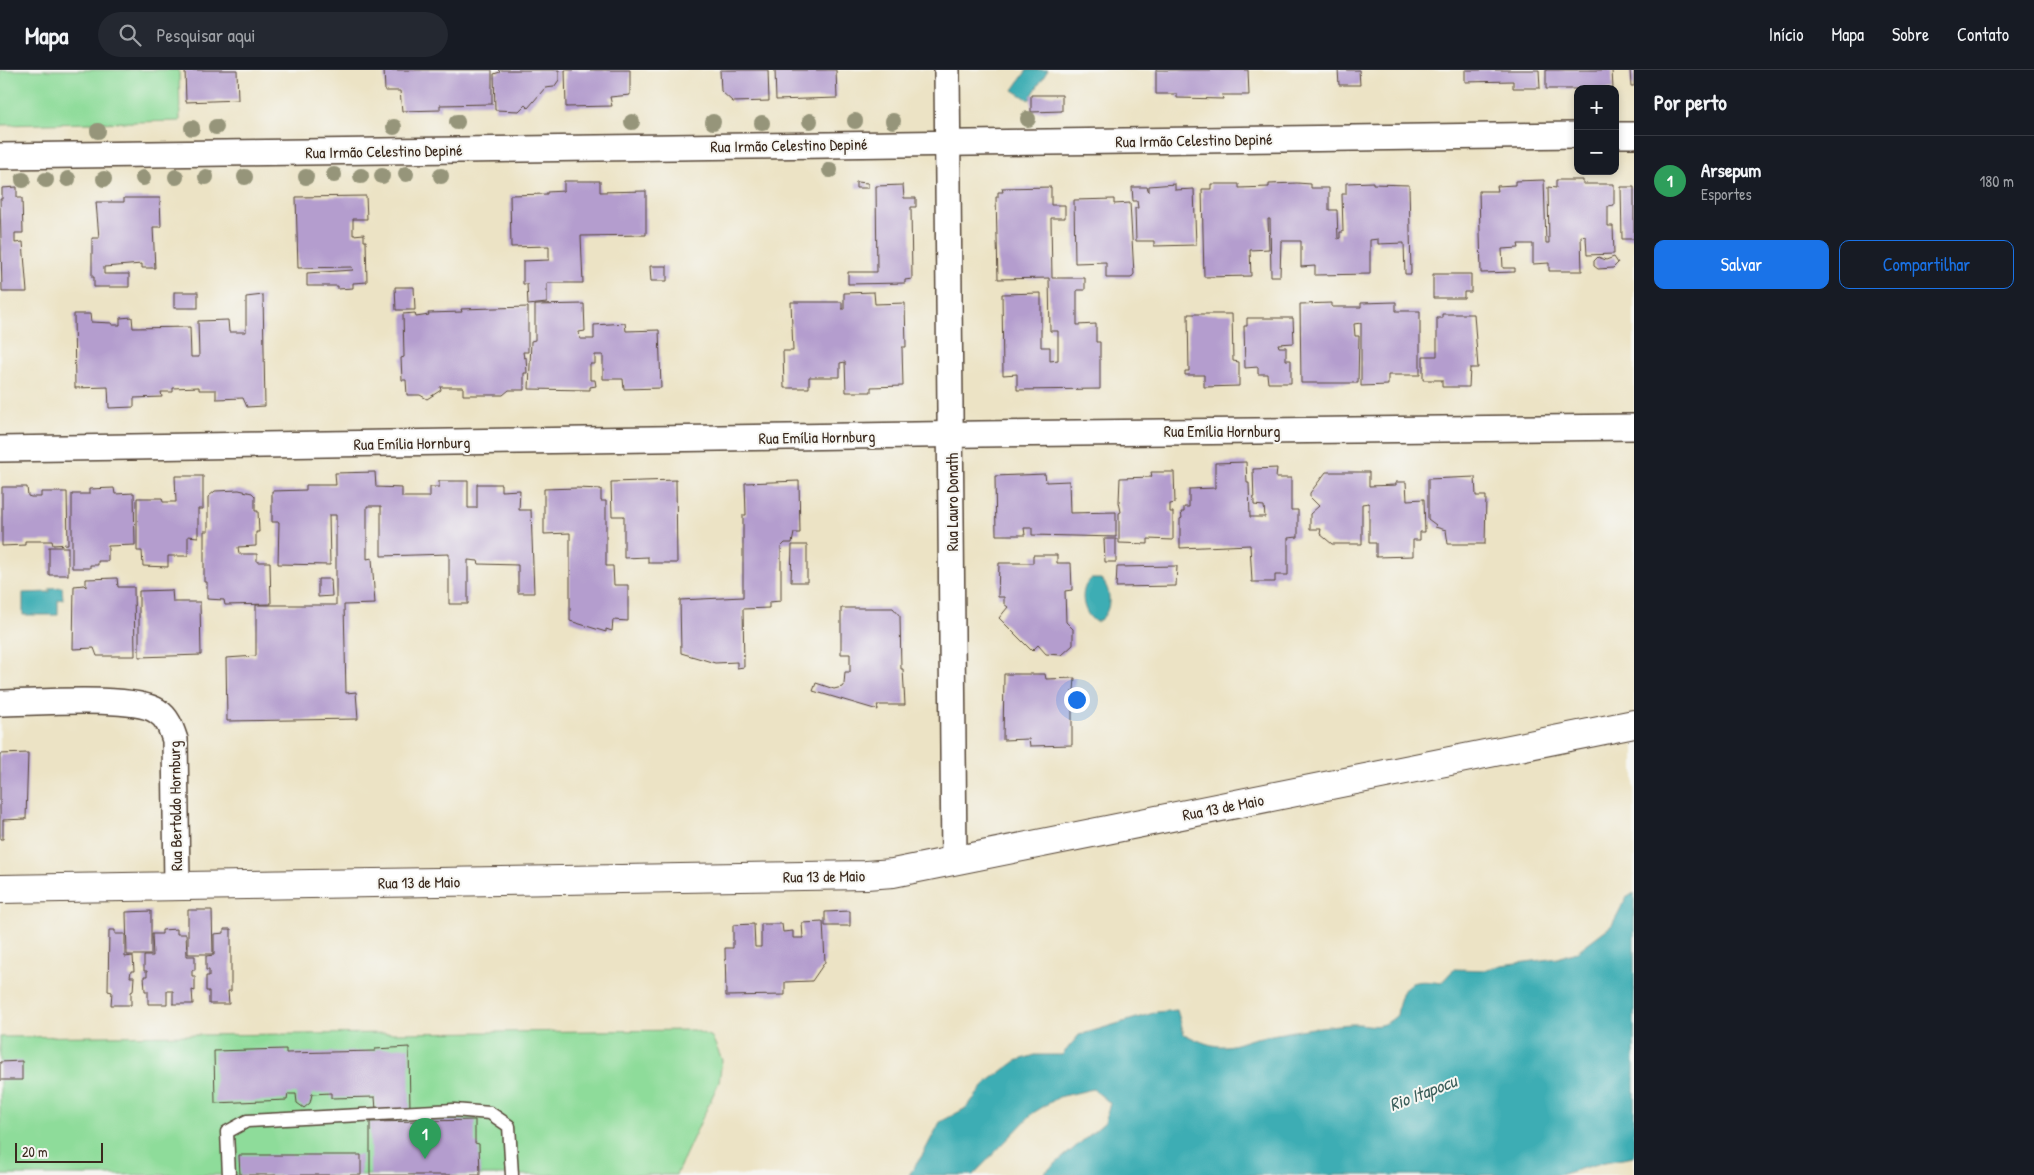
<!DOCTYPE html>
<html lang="pt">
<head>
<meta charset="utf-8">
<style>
  :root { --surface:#171b24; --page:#242831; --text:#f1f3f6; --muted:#9ea1a6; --line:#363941; --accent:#1a73e8 }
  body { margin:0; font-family:"Patrick Hand",sans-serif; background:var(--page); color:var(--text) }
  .controls { position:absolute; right:15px; top:15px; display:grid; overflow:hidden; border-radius:10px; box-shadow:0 2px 8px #0003 }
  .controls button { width:45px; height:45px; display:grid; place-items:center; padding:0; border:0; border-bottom:1px solid var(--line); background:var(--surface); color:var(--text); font:25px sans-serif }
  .scale { position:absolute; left:15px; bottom:12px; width:88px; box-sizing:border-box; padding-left:5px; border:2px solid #3b2a1e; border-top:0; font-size:14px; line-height:18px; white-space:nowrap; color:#3b2a1e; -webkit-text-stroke:4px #f6f6f2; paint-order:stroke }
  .you { position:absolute; left:1076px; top:629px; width:18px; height:18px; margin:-12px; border:4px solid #fff; border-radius:50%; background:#1a73e8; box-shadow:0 0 0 8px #1a73e833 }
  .badge { display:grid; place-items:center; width:32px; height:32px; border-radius:50%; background:var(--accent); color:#fff; font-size:16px; font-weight:700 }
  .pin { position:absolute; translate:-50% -41px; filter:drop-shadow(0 1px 2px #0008) }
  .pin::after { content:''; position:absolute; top:26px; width:18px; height:15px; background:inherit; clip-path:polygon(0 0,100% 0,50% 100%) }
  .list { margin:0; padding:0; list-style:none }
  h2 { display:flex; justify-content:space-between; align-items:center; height:65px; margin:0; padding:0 20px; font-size:21px }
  h2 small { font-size:16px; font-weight:400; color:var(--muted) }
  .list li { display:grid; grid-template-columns:32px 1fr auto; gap:15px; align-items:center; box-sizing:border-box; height:90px; padding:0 20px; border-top:1px solid var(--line) }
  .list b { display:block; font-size:19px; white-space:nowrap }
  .list p { margin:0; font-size:16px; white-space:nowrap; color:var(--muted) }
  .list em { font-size:16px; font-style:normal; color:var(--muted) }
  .actions { display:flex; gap:10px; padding:15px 20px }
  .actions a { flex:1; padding:11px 0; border:1px solid var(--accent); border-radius:10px; text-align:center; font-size:18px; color:var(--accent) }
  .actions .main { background:var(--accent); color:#fff }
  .icon { flex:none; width:28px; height:28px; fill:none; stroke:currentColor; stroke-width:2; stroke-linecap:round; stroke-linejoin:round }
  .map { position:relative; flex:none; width:1634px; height:1105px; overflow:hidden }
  header { display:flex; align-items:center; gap:30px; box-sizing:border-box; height:70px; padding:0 25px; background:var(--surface); border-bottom:1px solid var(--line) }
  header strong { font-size:24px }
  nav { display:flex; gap:28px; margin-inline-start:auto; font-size:18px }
  .search { width:350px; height:45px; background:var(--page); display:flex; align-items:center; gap:12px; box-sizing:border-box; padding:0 18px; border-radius:28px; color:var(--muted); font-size:19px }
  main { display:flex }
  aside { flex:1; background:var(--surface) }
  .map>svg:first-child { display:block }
  .green { fill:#8edc9a; stroke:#64835c }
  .water { fill:#3cadb4; stroke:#3c6c69 }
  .building { fill:#b49dce }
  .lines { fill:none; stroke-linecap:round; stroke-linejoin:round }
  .service-casing { stroke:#564637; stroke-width:15 }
  .minor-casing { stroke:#564637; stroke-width:28 }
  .secondary-casing { stroke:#564637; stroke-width:30 }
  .service { stroke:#fff; stroke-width:12 }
  .minor { stroke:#fff; stroke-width:25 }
  .secondary { stroke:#fff; stroke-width:28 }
  .tree { fill:#96957a }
  .labels { text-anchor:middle; stroke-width:4; stroke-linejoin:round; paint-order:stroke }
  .street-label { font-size:16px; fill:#3b2a1e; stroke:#f6f6f2 }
  .water-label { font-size:18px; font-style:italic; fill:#3b5e5a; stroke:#f6f6f2 }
</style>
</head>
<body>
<header>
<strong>Mapa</strong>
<div class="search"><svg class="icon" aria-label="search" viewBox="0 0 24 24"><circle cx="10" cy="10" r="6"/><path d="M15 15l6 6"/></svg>Pesquisar aqui</div>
<nav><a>Início</a><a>Mapa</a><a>Sobre</a><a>Contato</a></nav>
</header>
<main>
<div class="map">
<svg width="1634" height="1105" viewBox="0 0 1634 1105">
  <rect width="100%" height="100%" fill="#f6f6f2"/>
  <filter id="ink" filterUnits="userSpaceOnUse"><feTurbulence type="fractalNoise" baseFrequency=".02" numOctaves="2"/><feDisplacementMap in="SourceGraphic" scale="10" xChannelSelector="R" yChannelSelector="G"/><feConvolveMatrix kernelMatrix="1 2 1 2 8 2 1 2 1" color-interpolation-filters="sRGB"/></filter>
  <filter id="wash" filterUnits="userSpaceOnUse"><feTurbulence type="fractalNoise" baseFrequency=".0096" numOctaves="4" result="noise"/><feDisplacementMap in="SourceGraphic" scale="20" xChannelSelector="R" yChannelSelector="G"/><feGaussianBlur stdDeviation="1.12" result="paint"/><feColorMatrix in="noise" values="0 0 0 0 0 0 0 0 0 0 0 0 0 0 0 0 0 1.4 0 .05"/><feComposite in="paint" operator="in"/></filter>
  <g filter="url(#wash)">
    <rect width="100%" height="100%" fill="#ece3c5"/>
    <g class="green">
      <path d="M0,0h179l1,51 -180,4z"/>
      <path d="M694,960l18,7 10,23 -3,22 -43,93h-676v-138z"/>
    </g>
    <g class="water">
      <path d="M1027,0h21l-19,30 -16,-10z"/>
      <path d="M1091,509h10c12,11 11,37 -5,43 -14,-8 -18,-33 -5,-43z"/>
      <path d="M62,517l1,12 -5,1v15h-35v-22l27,-1v-4z"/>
      <path d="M1634,823v264l-29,5 -46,13h-517l63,-53 5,-19 -17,-14 -34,8 -26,16 -60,62h-64l14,-21 17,-32 26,-14 21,-26 29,-21 19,-6h27l17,-20 78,-23 20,-2 7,24c11,5 22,11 35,12 14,1 24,-5 37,-8 31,-6 63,-12 95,-14 20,-1 28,8 46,-9 5,-32 11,-37 44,-32l13,-14 33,1 14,-5 57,-7 18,-6 36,-27 14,-27z"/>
    </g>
    <g id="blocks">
      <g class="building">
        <path d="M185,0h52l1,30 -52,2z"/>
        <path d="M384,0h108v34l-52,1v5l-38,1 -2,-20h-15z"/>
        <path d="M498,0h61v10l-5,7 -9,1 -17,20 -3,-3 -6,6 -24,-1 -1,-36 6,-2z"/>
        <path d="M565,0h65v25l-20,2 2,9 -46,1z"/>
        <path d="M720,0h48l1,31 -36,1 -12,-11z"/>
        <path d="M775,0h61l1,28 -61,2z"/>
        <path d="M1156,0h92l1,25h-27l1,4 -46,-1v-4h-21z"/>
        <path d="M1338,0h21l1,15h-21z"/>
        <path d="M1465,0h74l1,18h-27v-7l-48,1z"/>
        <path d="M1546,0h66l1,19h-67z"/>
        <path d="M1630,0h4v16h-3z"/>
        <path d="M1031,25h31v16l-31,1z"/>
        <path d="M1544,110l2,63h3l-1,-56 8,1v-8h27v4h31v21l-6,1v20h5l1,28 -27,1 -1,-18 -5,-1 1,35h-33v-8l-16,1v-20h-15l1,4 -17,1 1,19h12v4l-34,1 -2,-82h19l-1,-5 18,-1v-4z"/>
        <path d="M564,111h36v11l46,-1v44l-65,1 2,47h-36v20l-19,2 -1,-21h-4v-23l26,-1v-14l-38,1 -1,-52 37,-1v-2l17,-1z"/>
        <path d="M856,112l12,1v5h-12z"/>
        <path d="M1373,112v2l36,1 2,89h-6l-1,-31 -26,1v-5l-8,1v34l-55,1v-9l-14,1v-26h-20l-1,35h-9l-1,-57h-2l1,30 -19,1 1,26 -47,1 -2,-88h9v-5h28v4l30,-1v-3l28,-1 14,1v4h18v22h8l1,29 2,-1v-6h3l-1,-38h4v-11z"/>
        <path d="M1175,114v6l19,-1 2,56 -42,1v-5h-18l-1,-33h3l-1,-7h-4l-1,-14h15l2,5v-6z"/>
        <path d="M903,115l1,13h12v9h-5l1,72 -7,1v3l-57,1v-12h29l-1,-86z"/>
        <path d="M17,117v11h5l1,35h-8v10l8,-1 4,50h-25l-2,-93h2v-11z"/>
        <path d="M1051,117v18h14v13h-14l1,60h33v12h-8v35l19,-1v18h4v47l-83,1v-16l-14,1 -1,-81 39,-1v54h9v14l8,-1v-29h-8l-1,-53 -51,1 -2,-82h2v-5h5l-1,-4z"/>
        <path d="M1621,117h13v52h-12z"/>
        <path d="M366,126l1,23h-14v16l11,-1v7h2l1,41 -14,1v5l-15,1v-3h-31v-13l46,-3 -1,-3 -54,1 -2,-71z"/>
        <path d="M124,128h36l1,29h-8l2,41h-13v-4l-38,3v7h25v13h-35v-10h-2v-39h7l-3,-36h28z"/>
        <path d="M1114,129v5l16,-1 4,71 -3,4h-25v-16l-31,1 -1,-63z"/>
        <path d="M1598,187l8,3 8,-3 4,6 -5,5 -15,1 -4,-3v-5z"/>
        <path d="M650,196h17v15h-16z"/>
        <path d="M1433,204h38v18h-7v6h-31z"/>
        <path d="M395,217h19l1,23h-19z"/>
        <rect x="174" y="222" width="24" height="16"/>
        <path d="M874,222l1,12 30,-1 1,44h-4l1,39 -32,1v5h-25l-1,-30 -5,1v14h-31v11h-25l-1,-37h10l-2,-49h51v7h2v-16z"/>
        <path d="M263,225l2,111 -18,1 -4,-9 -27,1v-9h-17v-3l-26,1v4h-12l1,5 -28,1v9l-25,1 -1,-21 -33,1 -1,-74h16l1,8 21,1v2h8v-7l12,-1 1,11 57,-1 1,30h8l-1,-36 30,-1 1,12h17v-35z"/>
        <path d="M1396,232v9h24v64h-32v10l-27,1v-63l-7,1 1,12h4l-1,47h-57l-1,-79 32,-1v4h29v-4z"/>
        <path d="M584,234l1,27 -6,1 1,7h14v-14l31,-2 1,8 33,-1 2,58 -37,1 -1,-10h-20v-24h-8v9h-5v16h5l1,6 -6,1v3l-61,-1 2,-48 4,-1v-35z"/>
        <path d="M528,237v45h-5l1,6 2,-1 1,16h-3v17h-15l-6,5h-40v-8h-23l1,3 -14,9 -7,-4h-13l-1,-15h-4l-1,-22 3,-1 -1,-43 12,-1 1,4 13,-2 -1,-2 34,-1 -1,-3z"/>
        <path d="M1188,244h44l1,47 6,1v24l-35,1v-12h-19v-4h4z"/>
        <path d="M1442,244h32l4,54h-8l-1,19h-27v-7h-19v-24h14v-38h5z"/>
        <path d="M1247,248h46l1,25 -16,1 1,3h7v13h5v23h-23l-1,-9h-9v-7l-13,1 -1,-42h3z"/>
        <path d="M1246,392l1,21h2l1,34h15l-1,-11 -10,-1 -1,-36 24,-1 -1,10h15v32h7v27l-10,1v37h-13v7h-23l-2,-37 -70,3v-29l2,-1 -1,-6h3v-5h5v-18l26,-1v-25z"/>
        <path d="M375,402l1,15 26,1v9h28v-10h9v-6h29v27h9v-24h24v7l19,-1 -1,20h12l3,83h-16v-28l-39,-1 -1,-3 -10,-1v44h-19v-50l-68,2v-50h-14v53l5,-1 3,46 -31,1 2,88 10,-1 2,27 -131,2 -1,-63 30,-2v-51h80v-90h-7l1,50 -52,-1 1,-42h-7v-31l34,-1v-5h30l-1,-12z"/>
        <path d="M1151,402h23l1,31 -5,1v8h3v28l-25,-1v5l-29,-1v-30l2,-1 -2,-10 1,-24 32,-1z"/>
        <path d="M1326,402h43v14l27,-1v-3h10l1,18 17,-1 1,33h-5v8h-7v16l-37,1v-14h-7v-40l-7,1v40h-30l-12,-10 1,-5h-11v-15l9,-8 -9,-9v-4z"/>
        <path d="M1045,404l1,8 23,-1 1,32 46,-1v25l-84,-2v-7h-8l1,7h-29l-1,-59z"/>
        <path d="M175,406h28v33h-5v28l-10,-1v20h-20v11l-25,-1 -1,-15h-5v-53h25l1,4h13z"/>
        <path d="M1475,407l1,19h10l-1,48h-37l-2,-14 -11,-3 1,-2 -8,-6v-40z"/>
        <path d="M676,410l1,83h-29v-6l-24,1v-42h-12l-1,-34z"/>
        <path d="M799,411l1,52h-6l-2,10h-7l-4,4v54l-12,1v6l-26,1 1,58 -7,1v-6l-22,1 -34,-10 -1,-53 63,-3v-82h3l-1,-32z"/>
        <path d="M2,417h25l1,9 3,1h10v-5h26l1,52 -15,1 -1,-4h-27v4l-23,1z"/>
        <path d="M114,418l1,6 19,-1 1,52 -27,1v15h-10v4h-8v3h-18v-74h17v-5z"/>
        <path d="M577,418l24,1v12h5v65h7l1,19h14v36l-15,-1 -1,11 -6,-2v3l-36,-11v-88l-26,1v-45z"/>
        <path d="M239,420l13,3 3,3v15h3l1,21h-3v14l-18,1 1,7h18v8h13l1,42 -46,1 -1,-5 -17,-1v-17h-3v-51h4v-34l7,-6z"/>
        <path d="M1104,469h12v23h-11z"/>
        <path d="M792,475h15v37h-16z"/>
        <rect x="49" y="477" width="19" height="28"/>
        <path d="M1033,485h24v8h14l1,27 -7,1 1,31 7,7v16l-11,10 -16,-1 -8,-9 -6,6 -33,-33 9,-11 -4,-3v-7h-6l1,-34h34z"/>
        <path d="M1177,496l-1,20 -60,1 1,-20z"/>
        <path d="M117,508l1,9h16l1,69h-38l-3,-8 -21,1 1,-63 10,-1 2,2v-8z"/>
        <path d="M318,509h13l1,17 -14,1z"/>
        <path d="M172,520l1,12h27l1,53 -62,2v-66z"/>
        <path d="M841,538h52l7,8 1,53h2l2,36h-28l1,5 -65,-19 3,-8 18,6 8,-2 2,-3 1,-12h5v-18h-9z"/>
        <path d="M1004,604h41l1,5 29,-1 -1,13h-2v54l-42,1 -1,-7 -26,1z"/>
        <path d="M28,683l-2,66 -23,1v19h-3v-85z"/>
        <path d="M188,840h24l1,44h-25z"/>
        <path d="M151,841v44h-24l-1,-43z"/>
        <path d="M850,841v15h-25v-14z"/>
        <path d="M823,852l2,40 -13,19 -27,1v13l-59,1 -1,-48h8v-23l21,-1 1,23h6v-23h21l1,8 10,-1v7h10l-1,-15z"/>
        <path d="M177,859v5h9l1,22h8v14h-3v6h3v15l-3,-1 1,14h-20v-13h-6v13h-19v-13h-3l-1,-15h3v-5h-3v-15h9l-1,-22h10v-4z"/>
        <path d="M224,859h7v62h-3l1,13h-20v-13h-3v-15h3v-6h-3v-14l8,-1v-21l10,-1z"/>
        <path d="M109,860h6v4h10v23l8,-1 1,15h-3l-1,6h4l-1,14 -2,1v13h-20l1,-13 -4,-1z"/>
        <path d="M409,977l1,63h-34l-1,-13 -44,1v-5l-19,1 -2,9 -6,5 -7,-5 -1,-9h-8l-1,6 -72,3 -1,-52 72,-2v4l89,-2v-2z"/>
        <path d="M22,991v19h-22v-18z"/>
        <path d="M475,1050v23l4,1 1,31h-110v-53z"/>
        <path d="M239,1085h122v20h-121z"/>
      </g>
    </g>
  </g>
  <g filter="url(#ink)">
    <use href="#blocks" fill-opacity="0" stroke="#564637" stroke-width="1"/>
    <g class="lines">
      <defs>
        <path id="service" d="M229,1105l-2,-43 20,-11 207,-11 36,3 19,13 3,49"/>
        <g id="minor">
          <path d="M947,0l7,791"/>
          <path d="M1615,65h19"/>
          <path d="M0,86l1578,-21"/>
          <path d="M0,379l980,-15 654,-7"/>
          <path d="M0,633c33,0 133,-8 157,8 11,7 14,17 18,29l2,145"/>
        </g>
        <path id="secondary" d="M0,819l866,-14 27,-2 741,-149"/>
      </defs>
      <use href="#service" class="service-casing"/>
      <use href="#minor" class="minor-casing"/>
      <use href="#secondary" class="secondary-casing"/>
      <use href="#service" class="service"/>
      <use href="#minor" class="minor"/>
      <use href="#secondary" class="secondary"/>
    </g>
    <g class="tree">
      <circle cx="1028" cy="49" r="8"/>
      <circle cx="810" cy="51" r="8"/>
      <circle cx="855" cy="51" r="8"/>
      <circle cx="893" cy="51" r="8"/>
      <circle cx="457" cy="52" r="8"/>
      <circle cx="632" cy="52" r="8"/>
      <circle cx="713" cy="52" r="8"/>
      <circle cx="762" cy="53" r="8"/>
      <circle cx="216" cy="57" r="8"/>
      <circle cx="394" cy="57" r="8"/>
      <circle cx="192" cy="58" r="8"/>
      <circle cx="98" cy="61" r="8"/>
      <circle cx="830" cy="100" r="8"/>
      <circle cx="406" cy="104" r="8"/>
      <circle cx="334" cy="105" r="8"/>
      <circle cx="361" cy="106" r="8"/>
      <circle cx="382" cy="106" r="8"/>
      <circle cx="441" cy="106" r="8"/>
      <circle cx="176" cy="107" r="8"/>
      <circle cx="206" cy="107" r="8"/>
      <circle cx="245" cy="107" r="8"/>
      <circle cx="306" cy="107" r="8"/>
      <circle cx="143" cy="108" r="8"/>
      <circle cx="68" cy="109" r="8"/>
      <circle cx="104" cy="109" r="8"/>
      <circle cx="23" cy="110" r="8"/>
      <circle cx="46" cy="110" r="8"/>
    </g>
  </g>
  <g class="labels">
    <g class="street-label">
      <text transform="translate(1194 70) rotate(-1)" y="6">Rua Irmão Celestino Depiné</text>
      <text transform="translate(789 75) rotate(-1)" y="6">Rua Irmão Celestino Depiné</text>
      <text transform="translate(384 81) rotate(-1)" y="6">Rua Irmão Celestino Depiné</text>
      <text x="1222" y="367">Rua Emília Hornburg</text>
      <text transform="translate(817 367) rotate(-1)" y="6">Rua Emília Hornburg</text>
      <text transform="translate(412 373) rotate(-1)" y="6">Rua Emília Hornburg</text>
      <text transform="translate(952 432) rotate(-90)" y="6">Rua Lauro Donath</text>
      <text transform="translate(175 736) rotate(-91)" y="6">Rua Bertoldo Hornburg</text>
      <text transform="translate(1223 737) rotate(-11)" y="6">Rua 13 de Maio</text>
      <text transform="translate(824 806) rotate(-1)" y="6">Rua 13 de Maio</text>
      <text transform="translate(419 812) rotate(-1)" y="6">Rua 13 de Maio</text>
    </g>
    <g class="water-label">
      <text transform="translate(1423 1023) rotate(-21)" y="6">Rio Itapocu</text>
    </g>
  </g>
</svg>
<div class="controls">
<button>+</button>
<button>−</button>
</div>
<div class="scale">20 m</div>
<div class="you"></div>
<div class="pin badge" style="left:425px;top:1089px;background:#2e9e5b">1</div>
</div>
<aside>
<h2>Por perto<small></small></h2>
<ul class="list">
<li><span class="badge" style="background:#2e9e5b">1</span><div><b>Arsepum</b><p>Esportes</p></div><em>180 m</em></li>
</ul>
<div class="actions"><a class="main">Salvar</a><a>Compartilhar</a></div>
</aside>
</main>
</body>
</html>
